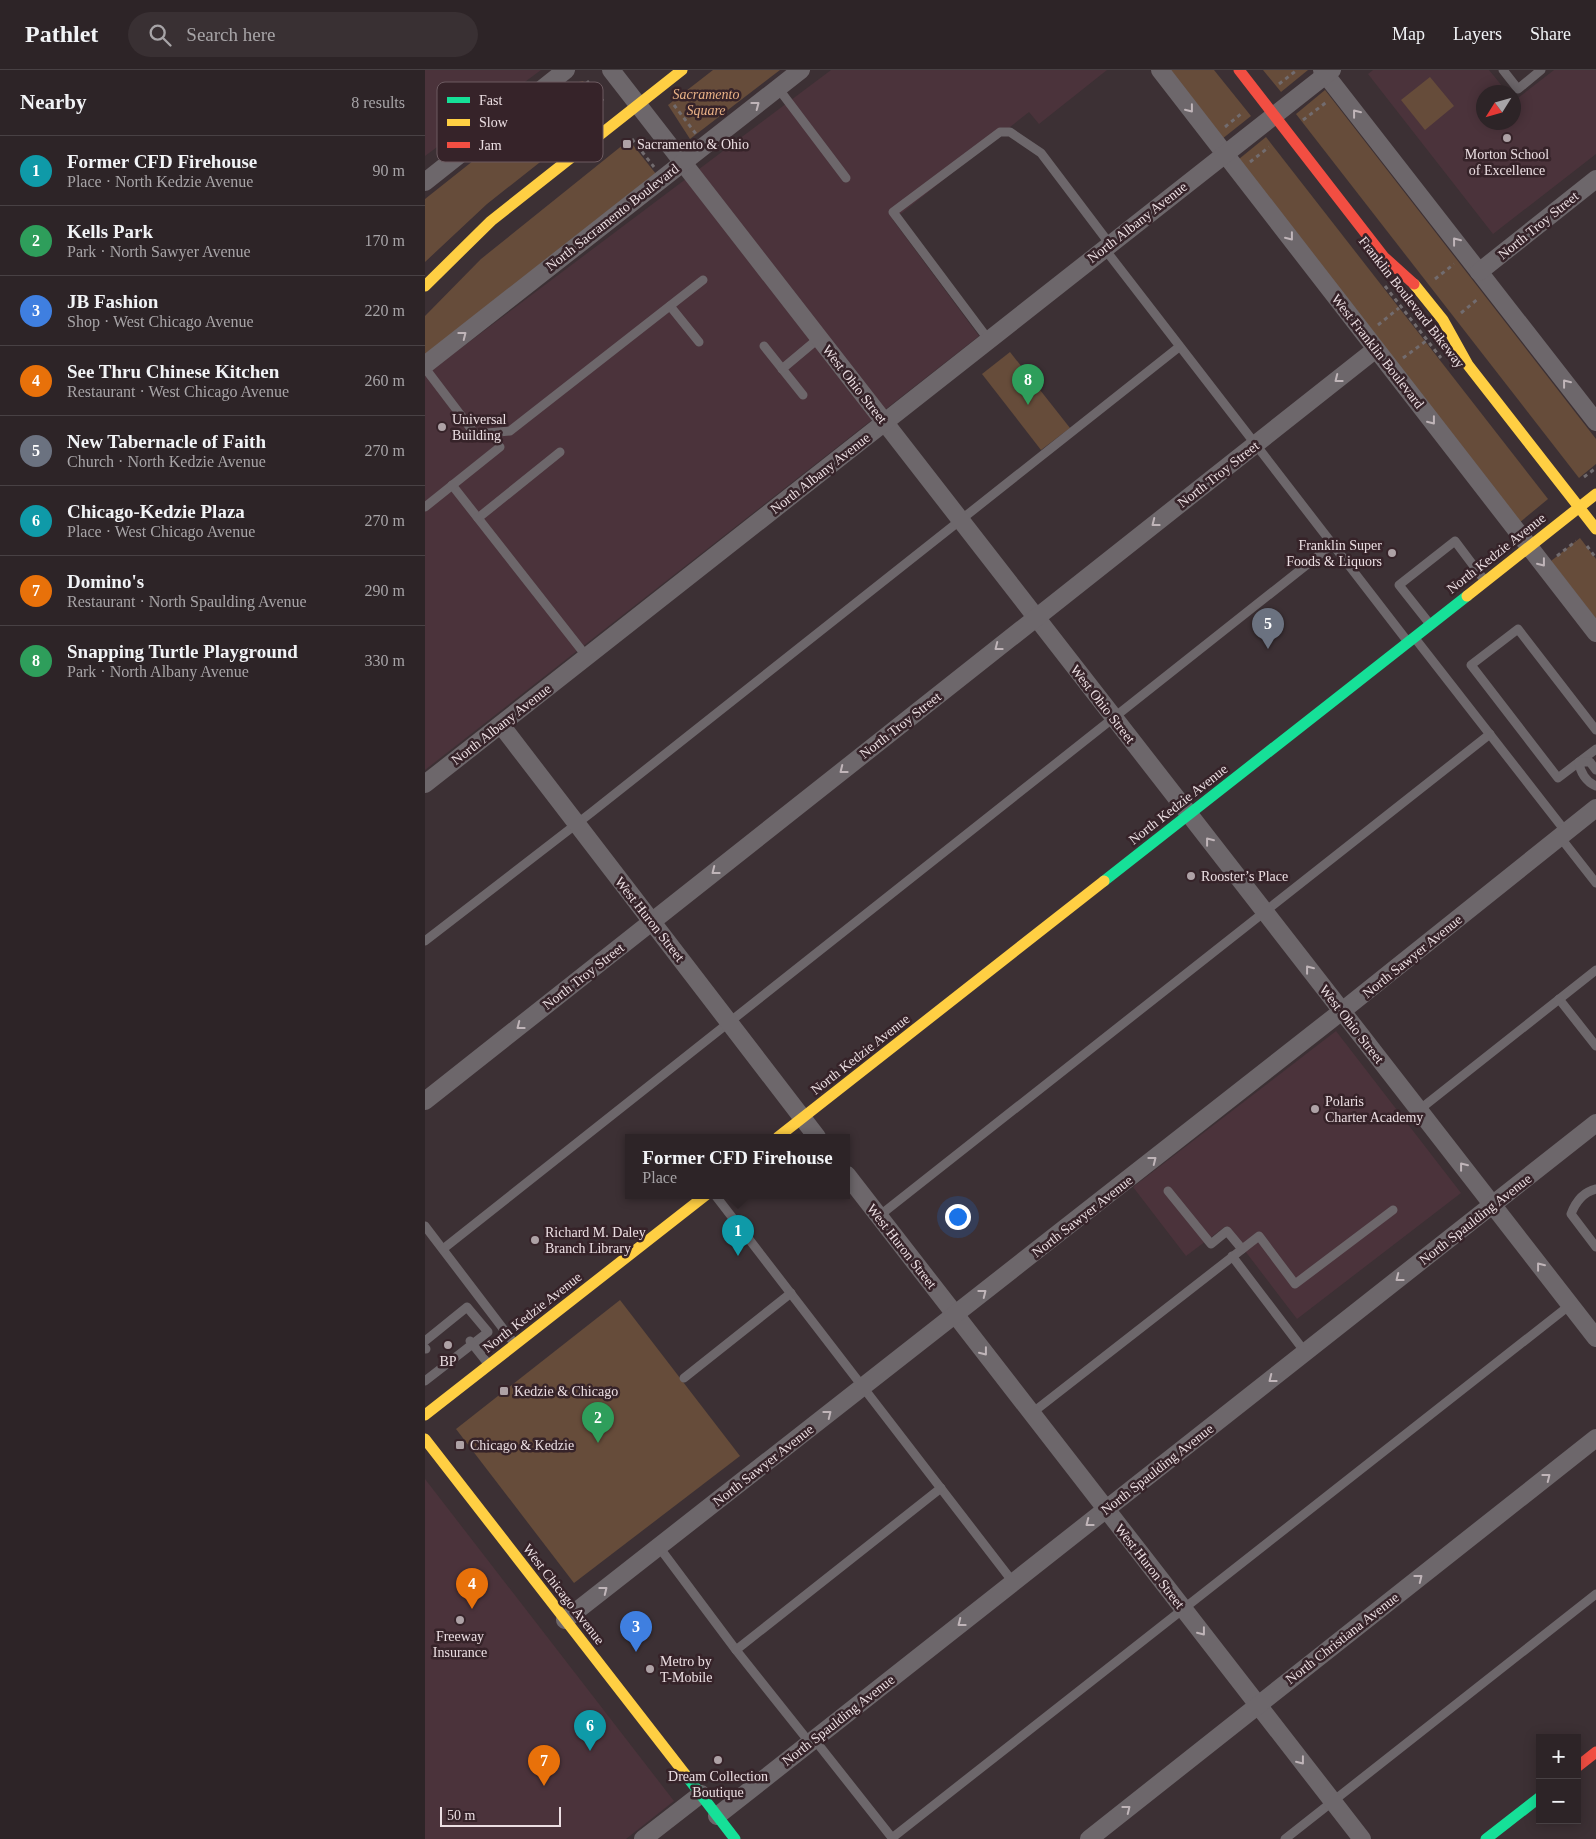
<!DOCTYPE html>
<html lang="en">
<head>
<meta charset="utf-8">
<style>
  :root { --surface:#2d2427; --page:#393033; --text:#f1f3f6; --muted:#a7a4a7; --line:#484144; --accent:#1a73e8 }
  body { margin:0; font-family:Georgia,serif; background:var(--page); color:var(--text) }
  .controls { position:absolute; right:15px; bottom:15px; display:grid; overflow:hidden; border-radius:0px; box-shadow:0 2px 12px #0003 }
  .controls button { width:45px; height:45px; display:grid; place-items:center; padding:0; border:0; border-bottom:1px solid var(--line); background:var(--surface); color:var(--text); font:25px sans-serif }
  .compass { position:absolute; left:1051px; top:15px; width:45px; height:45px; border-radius:50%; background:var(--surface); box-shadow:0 2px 12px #0003; rotate:233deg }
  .scale { position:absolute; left:15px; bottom:12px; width:121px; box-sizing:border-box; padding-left:5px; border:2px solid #ecdfe3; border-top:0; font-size:14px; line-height:18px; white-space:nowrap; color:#ecdfe3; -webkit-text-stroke:4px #362329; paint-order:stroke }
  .you { position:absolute; left:532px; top:1146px; width:18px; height:18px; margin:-12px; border:4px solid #fff; border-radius:50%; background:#1a73e8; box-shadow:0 0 0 8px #1a73e833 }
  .badge { display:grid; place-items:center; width:32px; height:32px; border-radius:50%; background:var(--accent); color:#fff; font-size:16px; font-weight:700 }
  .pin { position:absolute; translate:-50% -41px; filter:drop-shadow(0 1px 2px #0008) }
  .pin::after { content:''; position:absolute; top:26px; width:18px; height:15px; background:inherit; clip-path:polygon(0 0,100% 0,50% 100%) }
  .popup { position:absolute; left:200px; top:1064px; width:225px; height:65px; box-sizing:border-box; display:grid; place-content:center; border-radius:0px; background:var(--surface); filter:drop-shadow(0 1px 4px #0005); font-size:16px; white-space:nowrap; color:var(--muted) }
  .popup b { font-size:19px; color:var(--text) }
  .popup::after { content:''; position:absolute; left:50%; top:100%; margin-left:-10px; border:10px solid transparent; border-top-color:var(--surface) }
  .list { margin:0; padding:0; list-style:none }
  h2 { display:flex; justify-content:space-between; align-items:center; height:65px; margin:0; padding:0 20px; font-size:21px }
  h2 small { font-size:16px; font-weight:400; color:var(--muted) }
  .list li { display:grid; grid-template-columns:32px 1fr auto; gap:15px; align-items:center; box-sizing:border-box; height:70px; padding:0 20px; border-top:1px solid var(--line) }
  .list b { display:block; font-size:19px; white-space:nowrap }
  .list p { margin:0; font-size:16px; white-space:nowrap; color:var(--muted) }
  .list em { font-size:16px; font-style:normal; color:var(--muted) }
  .icon { flex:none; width:28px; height:28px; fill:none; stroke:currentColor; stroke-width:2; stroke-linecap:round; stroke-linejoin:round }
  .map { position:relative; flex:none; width:1171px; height:1769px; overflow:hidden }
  header { display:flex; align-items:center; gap:30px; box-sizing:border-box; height:70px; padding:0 25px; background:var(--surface); border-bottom:1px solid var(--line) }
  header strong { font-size:24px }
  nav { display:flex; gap:28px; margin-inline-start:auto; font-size:18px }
  .search { width:350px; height:45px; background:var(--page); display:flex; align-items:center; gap:12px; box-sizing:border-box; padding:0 18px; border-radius:28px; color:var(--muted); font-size:19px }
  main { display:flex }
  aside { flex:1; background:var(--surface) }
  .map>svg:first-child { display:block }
  .built { fill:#4b333b }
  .green { fill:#664c3a }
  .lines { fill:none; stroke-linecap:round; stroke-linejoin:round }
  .path { stroke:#726c6f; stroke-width:3; stroke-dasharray:4 4; stroke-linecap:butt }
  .lane { stroke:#6d676b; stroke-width:9 }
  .street { stroke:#6d676b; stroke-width:18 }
  .fast { stroke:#16e098; stroke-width:11 }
  .slow { stroke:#ffcf43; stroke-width:11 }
  .jam { stroke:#f24e42; stroke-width:11 }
  .oneway { stroke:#c0b5b9 }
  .poi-dot { fill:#aea2a6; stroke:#362329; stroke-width:2 }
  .labels { text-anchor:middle; stroke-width:5; stroke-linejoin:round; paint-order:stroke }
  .park-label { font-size:14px; font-style:italic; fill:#e9b186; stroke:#362329 }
  .poi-label { font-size:14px; fill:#ecdfe3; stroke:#362329; text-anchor:start }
  .street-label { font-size:14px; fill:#ecdfe3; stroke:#362329 }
  .key { fill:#362329; stroke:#6d5b61; stroke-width:1 }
  .key-label { font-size:14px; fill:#ecdfe3 }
</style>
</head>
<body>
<header>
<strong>Pathlet</strong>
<div class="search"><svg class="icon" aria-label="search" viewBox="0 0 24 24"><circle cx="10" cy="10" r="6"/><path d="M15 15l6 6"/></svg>Search here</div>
<nav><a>Map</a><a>Layers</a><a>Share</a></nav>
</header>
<main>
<aside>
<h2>Nearby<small>8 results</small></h2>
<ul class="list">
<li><span class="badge" style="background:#0f9aa8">1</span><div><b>Former CFD Firehouse</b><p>Place · North Kedzie Avenue</p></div><em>90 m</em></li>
<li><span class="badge" style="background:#2e9e5b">2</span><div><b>Kells Park</b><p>Park · North Sawyer Avenue</p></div><em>170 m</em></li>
<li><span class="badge" style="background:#3f7fe0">3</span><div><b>JB Fashion</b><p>Shop · West Chicago Avenue</p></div><em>220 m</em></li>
<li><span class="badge" style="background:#e8710a">4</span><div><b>See Thru Chinese Kitchen</b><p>Restaurant · West Chicago Avenue</p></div><em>260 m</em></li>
<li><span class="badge" style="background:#6b7280">5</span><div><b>New Tabernacle of Faith</b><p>Church · North Kedzie Avenue</p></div><em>270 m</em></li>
<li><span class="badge" style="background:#0f9aa8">6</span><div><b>Chicago-Kedzie Plaza</b><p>Place · West Chicago Avenue</p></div><em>270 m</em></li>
<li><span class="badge" style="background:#e8710a">7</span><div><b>Domino's</b><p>Restaurant · North Spaulding Avenue</p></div><em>290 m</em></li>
<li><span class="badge" style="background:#2e9e5b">8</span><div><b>Snapping Turtle Playground</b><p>Park · North Albany Avenue</p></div><em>330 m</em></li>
</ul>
</aside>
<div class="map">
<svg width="1171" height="1769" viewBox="0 0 1171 1769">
  <rect width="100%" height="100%" fill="#3c3034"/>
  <g class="built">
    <path d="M0,0h116l-116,86z"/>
    <path d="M406,0h276l-68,54 -10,-12 -136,108 86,116 -554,434v-395z"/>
    <path d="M948,0h116l18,22h-24v30h30l1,-21 40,-31h42v84l-103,80 -125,-160z"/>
    <path d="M911,961l125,162 -164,126 -71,-93 -40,30 -53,-69z"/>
    <path d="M0,1409l249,322 -48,38h-201z"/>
  </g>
  <g class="green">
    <path d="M288,0h67l-90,69 -22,-34z"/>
    <path d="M743,0h46l37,46 -29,23z"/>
    <path d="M838,0h45l-27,22z"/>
    <path d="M1005,7l24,29 -29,24 -24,-30z"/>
    <path d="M158,11l20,25 -16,19 -100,79 -62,58v-63l145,-115z"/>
    <path d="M900,20l271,349v25l-17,14 -283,-364z"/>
    <path d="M841,67l282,362 -29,24 -280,-364z"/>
    <path d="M204,70l27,34 -231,181v-39l56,-57z"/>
    <path d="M585,282l60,76 -29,22 -59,-76z"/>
    <path d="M1155,468l16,21v60l-45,-58z"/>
    <path d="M195,1230l120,156 -166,127 -118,-154z"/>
  </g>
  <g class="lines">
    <g class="path">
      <path d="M162,11l16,20"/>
      <path d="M854,14l18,-14"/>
      <path d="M249,35l22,29"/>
      <path d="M878,50l25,-19"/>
      <path d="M800,57l17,-14"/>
      <path d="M207,69l22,28"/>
      <path d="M825,92l19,-15"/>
      <path d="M1010,209l19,-15"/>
      <path d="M960,216l56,72"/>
      <path d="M1036,243l18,-15"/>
      <path d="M953,255l21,-17"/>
      <path d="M978,288l23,-17"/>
      <path d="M1159,407l12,-9"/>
      <path d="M1162,476l9,12"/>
      <path d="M1132,486l19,-15"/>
    </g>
    <g class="lane">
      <path d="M1078,0l15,19 23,-19"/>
      <path d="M353,18l68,90"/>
      <path d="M679,178l304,394"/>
      <path d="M245,236l29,36"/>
      <path d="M563,269l-95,-127 107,-80h10l31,21 68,90"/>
      <path d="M339,276l39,49"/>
      <path d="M0,298l50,66 35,-3 193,-151"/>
      <path d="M357,299l37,-31"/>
      <path d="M27,415l135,172"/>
      <path d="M0,437l75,-60"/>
      <path d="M53,448l82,-66"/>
      <path d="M1004,553l-30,-38 56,-44 30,40"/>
      <path d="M989,567l152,195"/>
      <path d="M1171,660l-78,-101 -47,36 87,113 38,-29"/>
      <path d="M1171,700l-6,-8h-11c1,10 7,20 17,24"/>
      <path d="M1135,767l36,46"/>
      <path d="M0,871l167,-129 587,-465"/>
      <path d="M1134,929l37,47"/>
      <path d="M994,1040l177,-140"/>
      <path d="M1171,1119c-13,3 -20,12 -25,25l25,33"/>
      <path d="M743,1121l43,53 16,-13 15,18"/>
      <path d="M290,1125l298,387"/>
      <path d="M454,1146l611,-482"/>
      <path d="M0,1156l89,117"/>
      <path d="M18,1179l890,-705"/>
      <path d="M807,1186l73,96"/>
      <path d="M0,1271l42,-34 21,25 -63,49"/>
      <path d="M45,1271l19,24"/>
      <path d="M0,1278l1,1"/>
      <path d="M259,1308l107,-85"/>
      <path d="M607,1343l227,-177 36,48 98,-74"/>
      <path d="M234,1477l77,103 74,93"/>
      <path d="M311,1580l205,-162"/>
      <path d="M389,1669l79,100"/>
      <path d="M467,1768l678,-533"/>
      <path d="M860,1769l311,-245"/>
    </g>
    <g class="street">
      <path d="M186,0l985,1268"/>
      <path d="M735,0l436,563"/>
      <path d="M897,0l274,352"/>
      <path d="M0,112l141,-112"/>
      <path d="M1054,202l117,-93"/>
      <path d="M0,295l376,-295"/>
      <path d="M76,655l316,412"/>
      <path d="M0,714l907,-714"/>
      <path d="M0,1031l951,-752"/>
      <path d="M422,1105l515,664"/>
      <path d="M140,1550l777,-609 254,-203"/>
      <path d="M292,1746l879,-693"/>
      <path d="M218,1769l58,-45"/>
      <path d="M664,1769l507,-401"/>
    </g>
    <g class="fast">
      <path d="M679,811l363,-285"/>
      <path d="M260,1704l50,65"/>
      <path d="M1061,1769l54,-42"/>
    </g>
    <g class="slow">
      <path d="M989,214l29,36 25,45 128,164"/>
      <path d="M0,216l66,-65 191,-151"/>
      <path d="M1042,526l129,-102"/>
      <path d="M353,1067l326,-256"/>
      <path d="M0,1345l281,-220"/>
      <path d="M0,1369l260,335"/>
    </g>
    <g class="jam">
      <path d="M814,0l145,187 30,27"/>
      <path d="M1152,1697l19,-15"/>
    </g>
  </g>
  <defs><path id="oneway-chevron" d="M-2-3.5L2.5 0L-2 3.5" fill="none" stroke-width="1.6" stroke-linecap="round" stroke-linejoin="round" transform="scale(1.25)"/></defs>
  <g class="oneway">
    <use href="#oneway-chevron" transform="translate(331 35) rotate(-37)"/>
    <use href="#oneway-chevron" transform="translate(765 39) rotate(52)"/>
    <use href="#oneway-chevron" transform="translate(931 43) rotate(-128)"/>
    <use href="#oneway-chevron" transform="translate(865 167) rotate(52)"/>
    <use href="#oneway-chevron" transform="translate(1031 171) rotate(-128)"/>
    <use href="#oneway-chevron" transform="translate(38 265) rotate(-38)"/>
    <use href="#oneway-chevron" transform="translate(913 309) rotate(142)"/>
    <use href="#oneway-chevron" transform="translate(1141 313) rotate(-128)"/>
    <use href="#oneway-chevron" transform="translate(1007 351) rotate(52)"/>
    <use href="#oneway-chevron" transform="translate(730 453) rotate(142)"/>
    <use href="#oneway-chevron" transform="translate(1117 493) rotate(52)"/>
    <use href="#oneway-chevron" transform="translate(573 577) rotate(142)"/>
    <use href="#oneway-chevron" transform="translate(418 700) rotate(142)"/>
    <use href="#oneway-chevron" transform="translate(784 771) rotate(-128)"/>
    <use href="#oneway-chevron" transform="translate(290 801) rotate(142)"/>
    <use href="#oneway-chevron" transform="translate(884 899) rotate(-128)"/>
    <use href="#oneway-chevron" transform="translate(95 956) rotate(142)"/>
    <use href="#oneway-chevron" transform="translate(728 1090) rotate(-38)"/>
    <use href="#oneway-chevron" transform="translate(1038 1096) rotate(-128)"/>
    <use href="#oneway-chevron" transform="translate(1115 1196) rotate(-128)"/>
    <use href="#oneway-chevron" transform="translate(974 1208) rotate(142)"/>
    <use href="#oneway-chevron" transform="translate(558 1223) rotate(-38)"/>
    <use href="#oneway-chevron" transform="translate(559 1282) rotate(52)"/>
    <use href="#oneway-chevron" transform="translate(847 1309) rotate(142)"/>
    <use href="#oneway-chevron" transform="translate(403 1344) rotate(-38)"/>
    <use href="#oneway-chevron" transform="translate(1122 1407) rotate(-38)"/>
    <use href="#oneway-chevron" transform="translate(664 1453) rotate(142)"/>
    <use href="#oneway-chevron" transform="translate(994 1508) rotate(-38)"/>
    <use href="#oneway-chevron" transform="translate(179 1520) rotate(-38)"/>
    <use href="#oneway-chevron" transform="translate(536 1553) rotate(142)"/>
    <use href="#oneway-chevron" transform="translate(777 1562) rotate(52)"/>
    <use href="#oneway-chevron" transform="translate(876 1691) rotate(52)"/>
    <use href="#oneway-chevron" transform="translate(702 1739) rotate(-38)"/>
  </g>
  <g class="poi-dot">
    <circle cx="1082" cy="68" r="5"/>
    <rect x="197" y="69" width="10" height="10" rx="2.5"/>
    <circle cx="17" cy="357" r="5"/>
    <circle cx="967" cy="483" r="5"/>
    <circle cx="766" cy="806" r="5"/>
    <circle cx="890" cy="1039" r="5"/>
    <circle cx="110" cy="1170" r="5"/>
    <circle cx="23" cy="1275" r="5"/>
    <rect x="74" y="1316" width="10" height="10" rx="2.5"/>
    <rect x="30" y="1370" width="10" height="10" rx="2.5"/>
    <circle cx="35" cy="1550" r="5"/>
    <circle cx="225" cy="1599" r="5"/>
    <circle cx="293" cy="1690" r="5"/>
  </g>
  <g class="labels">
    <g class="park-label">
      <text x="281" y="29">Sacramento<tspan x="281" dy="16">Square</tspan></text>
    </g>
    <g class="poi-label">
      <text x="212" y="79">Sacramento &amp; Ohio</text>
      <text x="1082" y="89" text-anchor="middle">Morton School<tspan x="1082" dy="16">of Excellence</tspan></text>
      <text x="27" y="354">Universal<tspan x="27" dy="16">Building</tspan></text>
      <text x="957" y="480" text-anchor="end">Franklin Super<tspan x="957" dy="16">Foods &amp; Liquors</tspan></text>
      <text x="776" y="811">Rooster’s Place</text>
      <text x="900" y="1036">Polaris<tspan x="900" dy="16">Charter Academy</tspan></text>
      <text x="120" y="1167">Richard M. Daley<tspan x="120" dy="16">Branch Library</tspan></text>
      <text x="23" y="1296" text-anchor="middle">BP</text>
      <text x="89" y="1326">Kedzie &amp; Chicago</text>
      <text x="45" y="1380">Chicago &amp; Kedzie</text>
      <text x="35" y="1571" text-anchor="middle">Freeway<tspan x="35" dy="16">Insurance</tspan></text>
      <text x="235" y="1596">Metro by<tspan x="235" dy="16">T-Mobile</tspan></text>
      <text x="293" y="1711" text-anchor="middle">Dream Collection<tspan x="293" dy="16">Boutique</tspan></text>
    </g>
    <g class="street-label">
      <text transform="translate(187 147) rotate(-38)" y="5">North Sacramento Boulevard</text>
      <text transform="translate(712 152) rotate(-38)" y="5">North Albany Avenue</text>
      <text transform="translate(1113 155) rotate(-39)" y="5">North Troy Street</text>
      <text transform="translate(987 232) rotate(52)" y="5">Franklin Boulevard Bikeway</text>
      <text transform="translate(953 281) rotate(52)" y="5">West Franklin Boulevard</text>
      <text transform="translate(430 314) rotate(52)" y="5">West Ohio Street</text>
      <text transform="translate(395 403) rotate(-38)" y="5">North Albany Avenue</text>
      <text transform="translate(793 404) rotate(-38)" y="5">North Troy Street</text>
      <text transform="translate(1071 483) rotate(-38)" y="5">North Kedzie Avenue</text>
      <text transform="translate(678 634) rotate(52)" y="5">West Ohio Street</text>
      <text transform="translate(76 654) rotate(-38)" y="5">North Albany Avenue</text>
      <text transform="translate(475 655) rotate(-38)" y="5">North Troy Street</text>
      <text transform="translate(753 734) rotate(-38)" y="5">North Kedzie Avenue</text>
      <text transform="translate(225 849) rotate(52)" y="5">West Huron Street</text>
      <text transform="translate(987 886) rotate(-39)" y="5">North Sawyer Avenue</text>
      <text transform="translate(158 906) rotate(-38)" y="5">North Troy Street</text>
      <text transform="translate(927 954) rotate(52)" y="5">West Ohio Street</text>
      <text transform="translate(435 984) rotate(-38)" y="5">North Kedzie Avenue</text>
      <text transform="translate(657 1146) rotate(-38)" y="5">North Sawyer Avenue</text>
      <text transform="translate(1050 1149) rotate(-38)" y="5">North Spaulding Avenue</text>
      <text transform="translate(477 1176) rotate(52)" y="5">West Huron Street</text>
      <text transform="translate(107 1242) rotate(-38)" y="5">North Kedzie Avenue</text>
      <text transform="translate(338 1395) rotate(-38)" y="5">North Sawyer Avenue</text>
      <text transform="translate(732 1399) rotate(-38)" y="5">North Spaulding Avenue</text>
      <text transform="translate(725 1496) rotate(52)" y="5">West Huron Street</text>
      <text transform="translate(139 1524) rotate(52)" y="5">West Chicago Avenue</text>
      <text transform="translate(917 1568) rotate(-38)" y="5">North Christiana Avenue</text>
      <text transform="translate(413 1650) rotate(-38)" y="5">North Spaulding Avenue</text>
    </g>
  </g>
  <rect x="12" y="12" width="166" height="80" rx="8" class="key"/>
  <rect x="22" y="27" width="23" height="6" fill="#16e098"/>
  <rect x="22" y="49" width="23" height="7" fill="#ffcf43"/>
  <rect x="22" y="72" width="23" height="6" fill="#f24e42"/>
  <g class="key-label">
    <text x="54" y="35">Fast</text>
    <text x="54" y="57">Slow</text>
    <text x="54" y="80">Jam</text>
  </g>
</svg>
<div class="controls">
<button>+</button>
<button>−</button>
</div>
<svg class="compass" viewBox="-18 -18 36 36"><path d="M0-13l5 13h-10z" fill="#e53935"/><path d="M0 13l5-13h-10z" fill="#a7a4a7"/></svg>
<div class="scale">50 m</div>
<div class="you"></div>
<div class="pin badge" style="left:313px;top:1186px;background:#0f9aa8">1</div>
<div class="popup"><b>Former CFD Firehouse</b>Place</div>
<div class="pin badge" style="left:173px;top:1373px;background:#2e9e5b">2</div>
<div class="pin badge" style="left:211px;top:1582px;background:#3f7fe0">3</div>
<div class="pin badge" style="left:47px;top:1539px;background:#e8710a">4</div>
<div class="pin badge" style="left:843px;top:579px;background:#6b7280">5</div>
<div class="pin badge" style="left:165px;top:1681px;background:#0f9aa8">6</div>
<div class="pin badge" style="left:119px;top:1716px;background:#e8710a">7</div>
<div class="pin badge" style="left:603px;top:335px;background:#2e9e5b">8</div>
</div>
</main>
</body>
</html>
